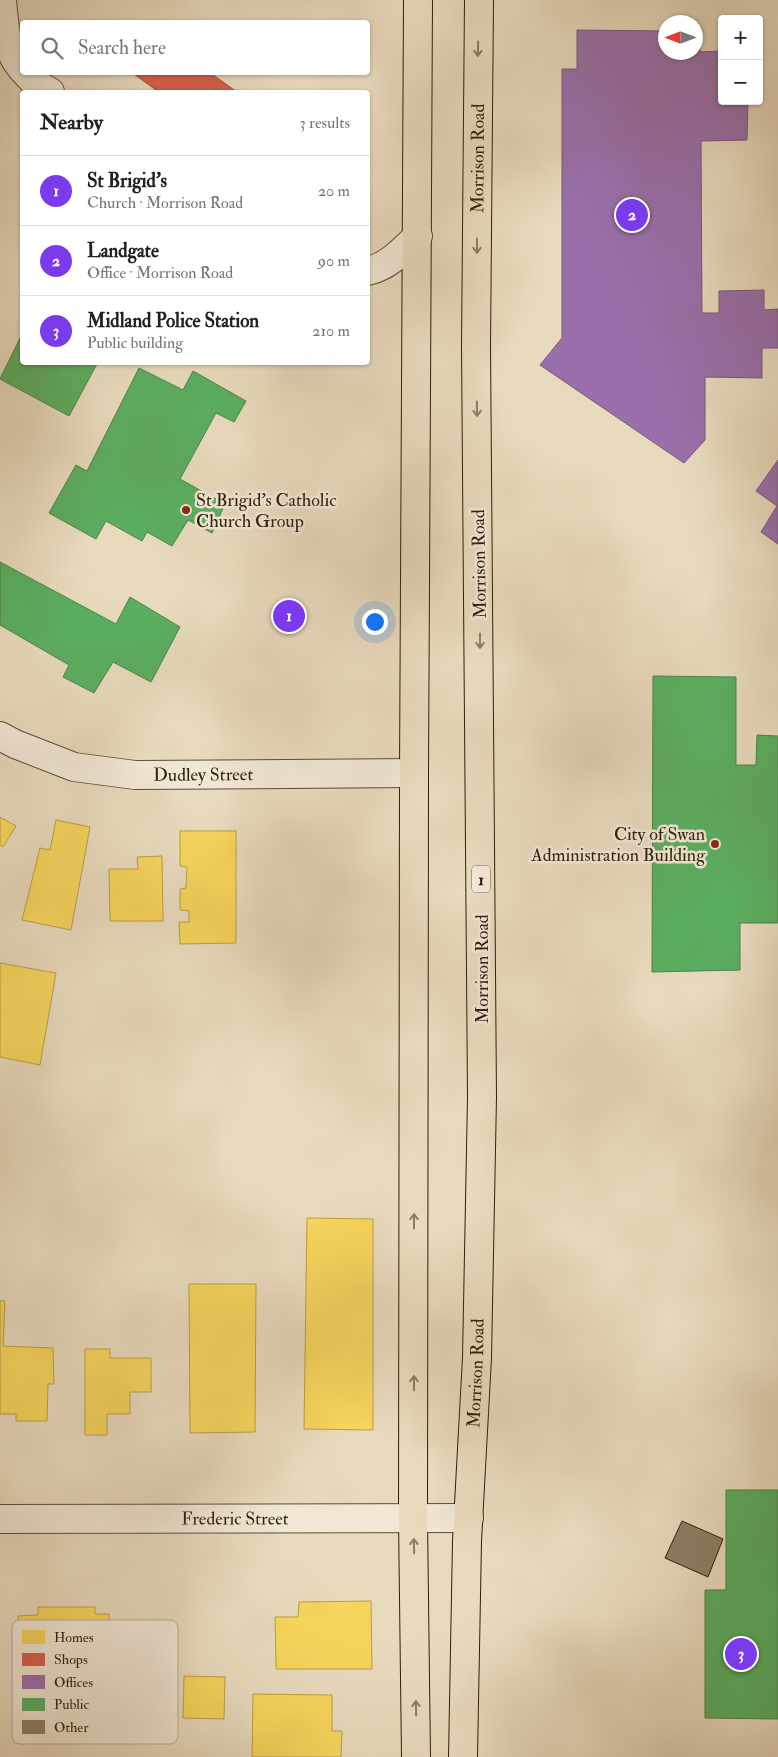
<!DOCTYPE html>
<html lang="en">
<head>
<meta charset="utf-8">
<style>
  :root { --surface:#fff; --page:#f2f2f2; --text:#202124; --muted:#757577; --line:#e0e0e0; --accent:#7c3aed }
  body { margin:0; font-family:"IM FELL Double Pica",serif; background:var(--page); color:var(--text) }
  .controls { position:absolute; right:15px; top:15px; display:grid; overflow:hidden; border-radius:5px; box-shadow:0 1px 4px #0004 }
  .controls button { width:45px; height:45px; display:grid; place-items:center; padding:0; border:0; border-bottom:1px solid var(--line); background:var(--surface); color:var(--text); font:25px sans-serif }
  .compass { position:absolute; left:658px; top:15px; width:45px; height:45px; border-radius:50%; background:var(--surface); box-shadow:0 1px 4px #0004; rotate:270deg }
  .you { position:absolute; left:374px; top:621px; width:18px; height:18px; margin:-12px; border:4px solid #fff; border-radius:50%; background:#1a73e8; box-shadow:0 0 0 8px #1a73e833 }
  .badge { display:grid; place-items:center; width:32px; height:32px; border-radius:50%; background:var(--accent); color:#fff; font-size:16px; font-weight:700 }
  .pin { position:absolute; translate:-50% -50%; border:2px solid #fff; box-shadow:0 1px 5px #0006 }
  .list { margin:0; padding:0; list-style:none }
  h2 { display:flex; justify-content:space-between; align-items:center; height:65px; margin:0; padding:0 20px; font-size:21px }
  h2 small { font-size:16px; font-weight:400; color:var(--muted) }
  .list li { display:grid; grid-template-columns:32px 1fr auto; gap:15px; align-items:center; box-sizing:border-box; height:70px; padding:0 20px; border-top:1px solid var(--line) }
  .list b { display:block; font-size:19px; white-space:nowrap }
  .list p { margin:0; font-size:16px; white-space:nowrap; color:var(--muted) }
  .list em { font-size:16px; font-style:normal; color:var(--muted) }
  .icon { flex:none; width:28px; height:28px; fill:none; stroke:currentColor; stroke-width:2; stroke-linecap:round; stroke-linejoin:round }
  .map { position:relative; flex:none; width:778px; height:1757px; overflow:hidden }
  .search { position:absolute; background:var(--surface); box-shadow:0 1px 4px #0004; left:20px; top:20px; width:350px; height:55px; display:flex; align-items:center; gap:12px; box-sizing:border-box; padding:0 18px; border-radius:5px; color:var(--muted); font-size:19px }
  .panel { position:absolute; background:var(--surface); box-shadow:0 1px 4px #0004; left:20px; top:90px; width:350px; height:275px; border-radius:5px }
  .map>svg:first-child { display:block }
  .homes { fill:#f6d55c; stroke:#ba9e43 }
  .shops { fill:#d6604d; stroke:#a44c39 }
  .offices { fill:#9970ab; stroke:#79587a }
  .public { fill:#5aae61; stroke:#4d8347 }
  .building { fill:#8f8067; stroke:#2e1f09 }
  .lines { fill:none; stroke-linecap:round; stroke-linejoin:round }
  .minor-casing { stroke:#5c4e36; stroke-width:30 }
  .primary-casing { stroke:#2e1f09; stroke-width:30 }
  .minor { stroke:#f0e7d4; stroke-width:28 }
  .primary { stroke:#e8dabd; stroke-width:28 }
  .oneway { stroke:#8b7c63 }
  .poi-dot { fill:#8f2418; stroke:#f0e7d4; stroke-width:2 }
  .labels { text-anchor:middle; stroke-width:5; stroke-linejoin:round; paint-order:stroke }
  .shield { fill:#f0e7d4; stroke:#685b46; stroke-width:1 }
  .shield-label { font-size:16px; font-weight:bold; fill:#2e1f09 }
  .street-label { font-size:18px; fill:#2e1f09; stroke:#f0e7d4 }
  .poi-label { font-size:18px; fill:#2e1f09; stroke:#f0e7d4; text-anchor:start }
  .key { fill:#f0e7d4; stroke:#b6ab97; stroke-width:1 }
  .key-label { font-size:14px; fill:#2e1f09 }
</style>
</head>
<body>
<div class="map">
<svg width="778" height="1757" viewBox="0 0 778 1757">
  <rect width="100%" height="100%" fill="#e8dabd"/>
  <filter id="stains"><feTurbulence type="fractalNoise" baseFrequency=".004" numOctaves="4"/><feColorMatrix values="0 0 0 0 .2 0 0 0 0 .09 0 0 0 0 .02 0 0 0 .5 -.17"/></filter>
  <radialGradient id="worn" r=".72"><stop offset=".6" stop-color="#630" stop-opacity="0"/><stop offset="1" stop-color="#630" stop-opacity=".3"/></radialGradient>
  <g class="homes">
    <path d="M0,817l16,9 -13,21 -3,-2z"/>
    <path d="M56,820l34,7 -19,103 -49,-10 18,-72 10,2z"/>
    <path d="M180,831h56v112l-56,1 -1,-22h10v-11l-9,-1v-21l6,-1 1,-21 -7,-1z"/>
    <path d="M162,856l1,65h-53l-1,-52h29l-1,-12z"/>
    <path d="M0,963l56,10 -16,92 -40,-8z"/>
    <path d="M307,1218l66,1v211l-69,-1z"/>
    <path d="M189,1284h67l-1,148 -65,1z"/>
    <path d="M0,1301h5l-2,45 50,2 1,36h-6l-1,37h-31v-7h-16z"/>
    <path d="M85,1349h25v9h41v34h-21v22h-23v21h-22z"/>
    <path d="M371,1601l1,68h-96l-1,-52h23l1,-15z"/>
    <path d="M38,1607h57v7h14l-1,110h-48l3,-20 -45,-1v-87l20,-1z"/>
    <path d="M184,1676l41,1 -1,42 -41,-1z"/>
    <path d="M253,1694l79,1v36h10l-1,26h-89z"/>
  </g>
  <path class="shops" d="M131,72h78l28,20h-78z"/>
  <g class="offices">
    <path d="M577,30l89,1v21h30v-21l4,1v20l22,-1v50h26l-1,39 -46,1 1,172h17v-22l45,-1v20l14,-1v39h-16v30l-57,-1v63l-21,23 -144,-98 22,-27v-269h15z"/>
    <path d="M778,460v84l-17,-12 16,-26 -21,-15z"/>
  </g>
  <g class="public">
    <path d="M22,334v28h76l-29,54 -69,-37z"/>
    <path d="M139,368l44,22 10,-19 53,30 -12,21 -18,-9 -36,66 45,25 -13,29 -24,-13 -16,26 -25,-14 -5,9 -36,-20 -10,18 -47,-26 27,-48 11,6z"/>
    <path d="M0,562l116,62 14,-27 50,30 -29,55 -38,-20 -19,31 -31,-16 6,-12 -69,-40z"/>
    <path d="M653,676l83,1v88h20l1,-30 21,1v187h-38v47l-88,2z"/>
    <path d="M726,1490h52v229l-73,-1v-128h21z"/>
  </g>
  <path class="building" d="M682,1521l41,18 -15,38 -43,-19z"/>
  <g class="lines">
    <defs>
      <g id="minor">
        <path d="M2,0c2,24 4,51 20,69"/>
        <path d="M25,72l11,12 14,8"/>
        <path d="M368,271c21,-5 35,-21 50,-35"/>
        <path id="s1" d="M0,736l15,8 59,23 61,8 279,-2"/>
        <path id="s2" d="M0,1519l469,-1"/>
      </g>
      <g id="primary">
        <path d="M416,1757l-3,-238 1,-746 4,-773"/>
        <path id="s3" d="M463,1757l4,-216 10,-183 5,-261 -6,-750 3,-347"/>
      </g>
    </defs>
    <use href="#minor" class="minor-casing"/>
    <use href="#primary" class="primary-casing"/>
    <use href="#minor" class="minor"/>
    <use href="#primary" class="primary"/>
  </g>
  <defs><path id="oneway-shaft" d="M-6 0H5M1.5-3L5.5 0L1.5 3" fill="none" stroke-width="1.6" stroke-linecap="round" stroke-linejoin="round" transform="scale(1.25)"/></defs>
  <g class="oneway">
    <use href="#oneway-shaft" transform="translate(478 49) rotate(91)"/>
    <use href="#oneway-shaft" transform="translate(477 246) rotate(90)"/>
    <use href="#oneway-shaft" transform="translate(477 409) rotate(89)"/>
    <use href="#oneway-shaft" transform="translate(480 641) rotate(90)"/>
    <use href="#oneway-shaft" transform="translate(414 1221) rotate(-90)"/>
    <use href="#oneway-shaft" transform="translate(414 1383) rotate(-90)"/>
    <use href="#oneway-shaft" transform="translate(414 1546) rotate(-91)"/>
    <use href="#oneway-shaft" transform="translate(416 1708) rotate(-91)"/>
  </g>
  <g class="poi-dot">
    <circle cx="186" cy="510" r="5"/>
    <circle cx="715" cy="844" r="5"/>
  </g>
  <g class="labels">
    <rect class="shield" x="472" y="865.5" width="18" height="27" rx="4"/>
    <g class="shield-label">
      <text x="481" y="885">1</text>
    </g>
    <g class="street-label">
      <text dy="6" stroke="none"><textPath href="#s3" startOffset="1599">Morrison Road</textPath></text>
      <text transform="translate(479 564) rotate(-91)" y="6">Morrison Road</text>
      <text dy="6" stroke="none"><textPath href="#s1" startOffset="210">Dudley Street</textPath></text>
      <text transform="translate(482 969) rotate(-90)" y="6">Morrison Road</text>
      <text dy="6" stroke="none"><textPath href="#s3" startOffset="384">Morrison Road</textPath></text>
      <text dy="6" stroke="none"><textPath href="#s2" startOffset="235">Frederic Street</textPath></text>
    </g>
    <g class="poi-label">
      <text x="196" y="506">St Brigid's Catholic<tspan x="196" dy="21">Church Group</tspan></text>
      <text x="705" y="840" text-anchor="end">City of Swan<tspan x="705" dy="21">Administration Building</tspan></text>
    </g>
  </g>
  <rect x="12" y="1620" width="166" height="124" rx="8" class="key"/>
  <rect x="22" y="1630" width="23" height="14" fill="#f6d55c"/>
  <rect x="22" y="1653" width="23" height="13" fill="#d6604d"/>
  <rect x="22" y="1675" width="23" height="14" fill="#9970ab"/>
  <rect x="22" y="1698" width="23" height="13" fill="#5aae61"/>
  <rect x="22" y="1720" width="23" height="14" fill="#8f8067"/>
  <g class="key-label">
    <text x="54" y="1642">Homes</text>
    <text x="54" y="1664">Shops</text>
    <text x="54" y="1687">Offices</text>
    <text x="54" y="1709">Public</text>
    <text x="54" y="1732">Other</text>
  </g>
  <rect width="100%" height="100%" filter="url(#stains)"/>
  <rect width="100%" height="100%" fill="url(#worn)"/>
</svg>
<div class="controls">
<button>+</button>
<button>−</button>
</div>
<svg class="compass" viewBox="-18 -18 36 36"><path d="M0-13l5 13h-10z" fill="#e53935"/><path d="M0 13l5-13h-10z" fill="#757577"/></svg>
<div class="you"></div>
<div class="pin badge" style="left:289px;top:616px">1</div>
<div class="pin badge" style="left:632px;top:215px">2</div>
<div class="pin badge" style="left:741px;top:1654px">3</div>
<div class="search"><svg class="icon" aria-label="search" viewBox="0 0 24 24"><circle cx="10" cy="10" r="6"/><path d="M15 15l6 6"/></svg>Search here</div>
<section class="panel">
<h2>Nearby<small>3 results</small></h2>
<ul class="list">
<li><span class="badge">1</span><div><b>St Brigid's</b><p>Church · Morrison Road</p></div><em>20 m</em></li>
<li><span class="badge">2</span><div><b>Landgate</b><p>Office · Morrison Road</p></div><em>90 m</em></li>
<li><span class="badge">3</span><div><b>Midland Police Station</b><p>Public building</p></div><em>210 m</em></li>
</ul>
</section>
</div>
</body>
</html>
